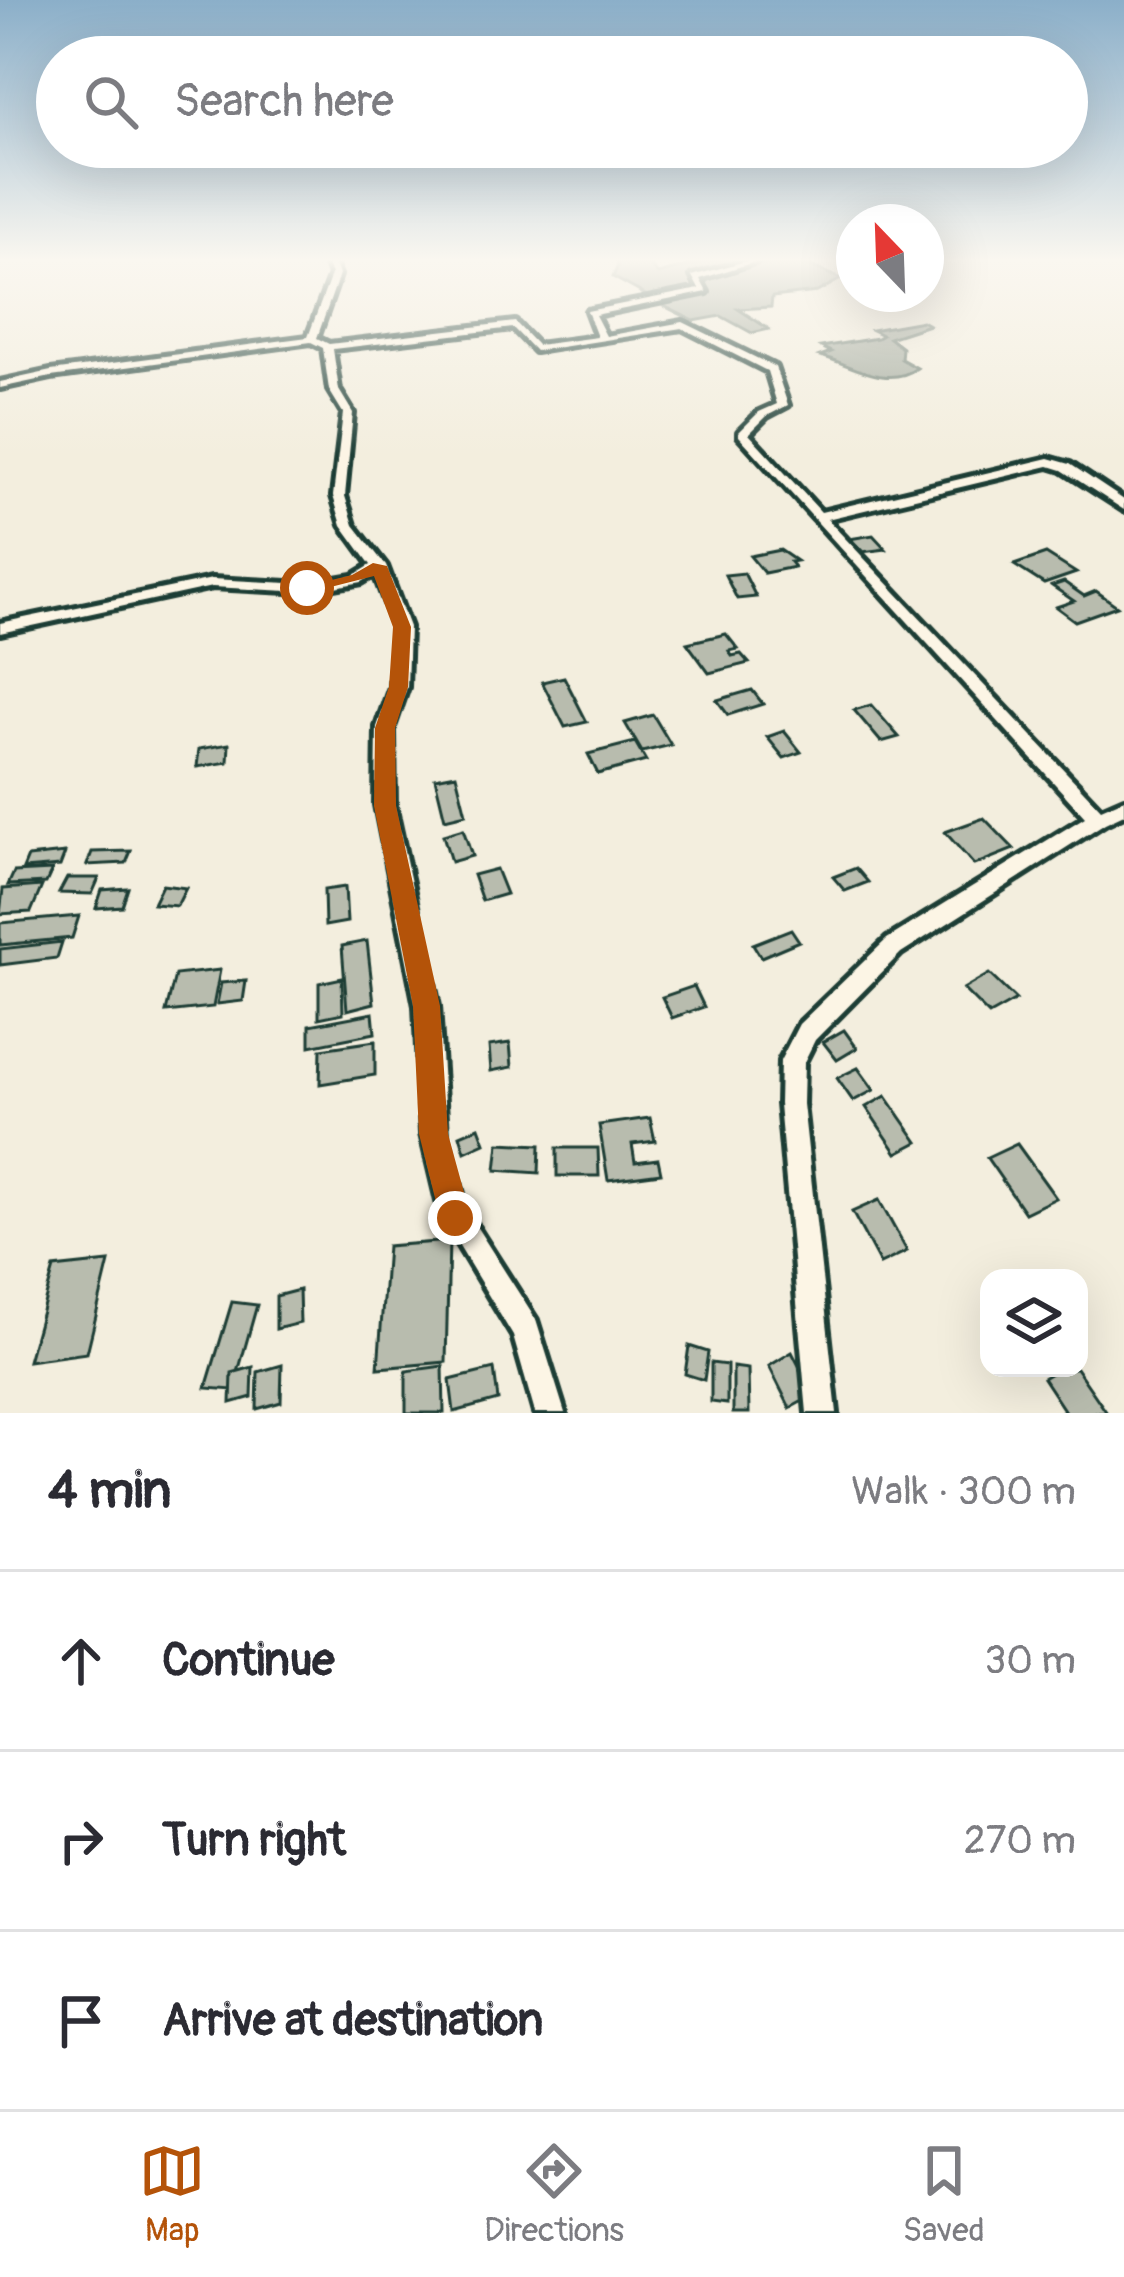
<!DOCTYPE html>
<html lang="en">
<head>
<meta charset="utf-8">
<style>
  :root { --surface:#fff; --page:#f2f2f3; --text:#2b2b33; --muted:#7c7c81; --line:#e1e1e2; --accent:#b45309 }
  body { margin:0; font-family:Pangolin,sans-serif; background:var(--page); color:var(--text) }
  .controls { position:absolute; right:36px; bottom:36px; display:grid; overflow:hidden; border-radius:24px; box-shadow:0 12px 48px #0002 }
  .controls button { width:108px; height:108px; display:grid; place-items:center; padding:0; border:0; border-bottom:3px solid var(--line); background:var(--surface); color:var(--text); font:60px sans-serif }
  .compass { position:absolute; left:836px; top:204px; width:108px; height:108px; border-radius:50%; background:var(--surface); box-shadow:0 12px 48px #0002; rotate:337deg }
  .stop { position:absolute; width:36px; height:36px; margin:-27px; border:9px solid #b45309; border-radius:50%; background:#fff }
  .stop.end { background:#b45309; border-color:#fff; box-shadow:0 3px 12px #0008 }
  .list { margin:0; padding:0; list-style:none }
  h2 { display:flex; justify-content:space-between; align-items:center; height:156px; margin:0; padding:0 48px; font-size:51px }
  h2 small { font-size:39px; font-weight:400; color:var(--muted) }
  .list li { display:grid; grid-template-columns:78px 1fr auto; gap:36px; align-items:center; box-sizing:border-box; height:180px; padding:0 48px; border-top:3px solid var(--line) }
  .list b { display:block; font-size:45px; white-space:nowrap }
  .list em { font-size:39px; font-style:normal; color:var(--muted) }
  .icon { flex:none; width:66px; height:66px; fill:none; stroke:currentColor; stroke-width:2; stroke-linecap:round; stroke-linejoin:round }
  .map { position:relative; flex:none; width:1124px; height:1413px; overflow:hidden }
  .search { position:absolute; background:var(--surface); box-shadow:0 12px 48px #0002; left:36px; right:36px; top:36px; height:132px; display:flex; align-items:center; gap:30px; box-sizing:border-box; padding:0 42px; border-radius:66px; color:var(--muted); font-size:45px }
  .sheet { height:696px; background:var(--surface) }
  nav { display:flex; justify-content:space-around; align-items:center; box-sizing:border-box; height:168px; border-top:3px solid var(--line); background:var(--surface); font-size:33px; color:var(--muted) }
  nav a { display:grid; justify-items:center; gap:6px }
  nav .on { color:var(--accent) }
  .map>svg:first-child { display:block }
  .water { fill:#a0a89b; stroke:#6c7d72; stroke-width:3 }
  .building { fill:#b8bcae; stroke:#1f3d34; stroke-width:3 }
  .lines { fill:none; stroke-linecap:round; stroke-linejoin:round }
  .minor-casing { stroke:#1f3d34; stroke-width:10 }
  .minor { fill:#fcf5e5; fill-rule:evenodd }
  .route { fill:#b45309 }
</style>
</head>
<body>
<div class="map">
<svg width="1124" height="1413" viewBox="0 0 1124 1413">
  <rect width="100%" height="100%" fill="#f3eede"/>
  <filter id="ink" filterUnits="userSpaceOnUse"><feTurbulence type="fractalNoise" baseFrequency=".00833" numOctaves="2"/><feDisplacementMap in="SourceGraphic" scale="24" xChannelSelector="R" yChannelSelector="G"/><feConvolveMatrix kernelMatrix="1 2 1 2 8 2 1 2 1" color-interpolation-filters="sRGB"/></filter>
  <g filter="url(#ink)">
    <g class="water">
      <path d="M615,259h29l14,15 44,-12 -3,-3h49l-56,16 7,12 -48,11 -38,-21 5,-12z"/>
      <path d="M761,259l43,4 37,16 -24,13 -45,5 -1,10 -33,2 31,20 -17,4 -31,-17 -27,5 -32,-16 44,-16 -5,-13z"/>
      <path d="M922,321l7,4 -40,13 13,10 -1,11 16,9c-31,22 -65,-4 -97,-12l11,-4 -10,-5 56,-9 5,-3 -10,-5z"/>
    </g>
    <g class="building">
      <path d="M873,535l13,14 -24,3 -13,-13z"/>
      <path d="M780,550l16,11 -6,1 4,5 -30,6 -14,-17z"/>
      <path d="M1046,554l30,19 -32,11 -30,-19z"/>
      <path d="M744,573l12,24 -19,2 -12,-24z"/>
      <path d="M1064,582l20,14 12,-5 21,15 -42,15 -19,-14 18,-6 -22,-15z"/>
      <path d="M726,634l12,15 -9,2 3,5 9,-2 8,9 -40,10 -22,-30z"/>
      <path d="M564,677l23,45 -22,5 -23,-45z"/>
      <path d="M752,690l11,14 -35,11 -11,-15z"/>
      <path d="M871,705l28,32 -18,5 -27,-32z"/>
      <path d="M653,715l18,30 -29,7 -17,-29z"/>
      <path d="M784,731l17,21 -17,6 -17,-21z"/>
      <path d="M635,742l11,19 -48,13 -10,-20z"/>
      <path d="M229,744l-1,18 -31,5 2,-18z"/>
      <path d="M456,774l10,40 -21,5 -10,-41z"/>
      <path d="M984,818l30,31 -40,16 -29,-33z"/>
      <path d="M463,829l9,27 -21,6 -8,-27z"/>
      <path d="M131,851l-5,12 -39,2 5,-13z"/>
      <path d="M65,853l-5,13 -37,3 5,-12z"/>
      <path d="M856,868l12,14 -23,9 -12,-14z"/>
      <path d="M496,869l10,25 -24,7 -9,-26z"/>
      <path d="M52,870l-6,13 -38,2 6,-13z"/>
      <path d="M67,878h32l-7,16 -33,-1z"/>
      <path d="M162,885l24,3 -9,18 -24,-2z"/>
      <path d="M42,886l-11,26 -31,2 3,-25z"/>
      <path d="M345,887l2,35 -22,4 -1,-36z"/>
      <path d="M128,888l-6,18 -26,2 6,-18z"/>
      <path d="M79,916l-7,22 -72,7v-22z"/>
      <path d="M791,929l8,12 -38,16 -8,-13z"/>
      <path d="M367,941l7,62 -27,7 -5,-64z"/>
      <path d="M62,942l-5,16 -57,7v-16z"/>
      <path d="M220,970l-7,37 -47,5 9,-37z"/>
      <path d="M989,974l27,26 -27,15 -26,-26z"/>
      <path d="M342,978l1,35 -24,5v-35z"/>
      <path d="M246,981l-3,20 -26,3 4,-21z"/>
      <path d="M694,986l10,21 -32,11 -10,-21z"/>
      <path d="M373,1013l2,20 -65,13v-21z"/>
      <path d="M844,1030l13,18 -20,12 -14,-18z"/>
      <path d="M375,1041v34l-55,9 1,-35z"/>
      <path d="M510,1043l2,24 -21,4 -2,-25z"/>
      <path d="M858,1068l16,22 -21,11 -16,-23z"/>
      <path d="M886,1096l32,46 -21,11 -31,-46z"/>
      <path d="M650,1118l5,23 -23,3 3,18 23,-3 3,14 -53,7 -9,-55z"/>
      <path d="M479,1127l6,16 -20,9 -5,-17z"/>
      <path d="M499,1143l41,2 -1,28 -43,-3z"/>
      <path d="M1017,1144l39,54 -31,15 -38,-55z"/>
      <path d="M557,1148h41l1,28h-42z"/>
      <path d="M879,1200l28,51 -27,13 -28,-52z"/>
      <path d="M449,1241l-3,121 -68,6 9,-122z"/>
      <path d="M109,1262l-22,91 -59,8 26,-93z"/>
      <path d="M299,1290l1,33 -24,6v-33z"/>
      <path d="M232,1302l25,3 -24,85 -27,-2z"/>
      <path d="M689,1346l19,6 -4,28 -19,-6z"/>
      <path d="M792,1352l22,43 -24,13 -21,-42z"/>
      <path d="M711,1363l16,2v39l-16,-2z"/>
      <path d="M282,1365l-1,37 -24,7 1,-37z"/>
      <path d="M443,1366l1,47h-38v-42z"/>
      <path d="M253,1367l-1,30 -21,6 1,-30z"/>
      <path d="M733,1367l15,2 1,44h-16z"/>
      <path d="M1060,1368h16l31,45h-47l4,-3 -21,-32z"/>
      <path d="M494,1369l4,31 -44,12 -4,-32z"/>
    </g>
    <g class="lines">
      <defs>
        <path id="minor" d="M325,259h8l6,16 -22,63 12,6 186,-22 22,23 60,-8 -10,-26 112,-22 -7,-13 61,-17h11l-64,20 7,13 -112,23 11,21 77,-14 92,45 13,38 -21,11 -18,18 72,78 228,-54 21,6 54,36v10l-62,-40 -13,-4 -222,53 274,290 23,-10v15l-19,9 -204,130 -86,87 -11,22 -1,42 34,309h-30l-28,-309 1,-43 19,-37 88,-85 198,-122 -346,-381v-4l20,-20 18,-8 -10,-33 -85,-43 -147,23 -22,-23 -180,21 6,41 14,23 -8,83 9,29 32,41 23,61 -2,60 -14,40 1,78 44,201 8,128 21,78 69,108 29,93h-30l-22,-77 -71,-118 -20,-84 -6,-128 -40,-201 1,-78 14,-40 4,-60 -20,-53 -13,8 -55,10 -95,-5 -212,46v-10l212,-44 95,5 46,-8 18,-11 -29,-40 -9,-29 10,-83 -14,-23 -6,-42 -12,-6 -260,35 -51,11v-6l51,-11 257,-34 23,-62z"/>
      </defs>
      <use href="#minor" class="minor-casing"/>
      <use href="#minor" class="minor"/>
    </g>
  </g>
  <linearGradient id="sky" x2="0" y2="1"><stop stop-color="#8bafc9"/><stop offset="0.57" stop-color="#faf7f0"/><stop offset="1" stop-color="#faf7f0" stop-opacity="0"/></linearGradient>
  <rect width="1124" height="456" fill="url(#sky)"/>
  <path class="route" d="M373,563l14,3 24,61 -3,60 -13,41 1,78 44,200 8,128 23,84 -5,11 -11,5 -11,-5 -4,-11 -21,-84 -6,-128 -39,-200 1,-78 14,-41 4,-60 -19,-51 -67,17 -8,-5 53,-13z"/>
</svg>
<div class="controls">
<button><svg class="icon" aria-label="layers" viewBox="0 0 24 24"><path d="M12 4l9 5-9 5-9-5zM3 14l9 5 9-5"/></svg></button>
</div>
<svg class="compass" viewBox="-18 -18 36 36"><path d="M0-13l5 13h-10z" fill="#e53935"/><path d="M0 13l5-13h-10z" fill="#7c7c81"/></svg>
<div class="stop" style="left:307px;top:588px"></div>
<div class="stop end" style="left:455px;top:1218px"></div>
<div class="search"><svg class="icon" aria-label="search" viewBox="0 0 24 24"><circle cx="10" cy="10" r="6"/><path d="M15 15l6 6"/></svg>Search here</div>
</div>
<section class="sheet">
<h2>4 min<small>Walk · 300 m</small></h2>
<ul class="list">
<li><svg class="icon" aria-label="ahead" viewBox="0 0 24 24"><path d="M12 20V5M6 11l6-6 6 6"/></svg><div><b>Continue</b></div><em>30 m</em></li>
<li><svg class="icon" aria-label="right" viewBox="0 0 24 24"><path d="M7 20v-9h11M14 6l5 5-5 5"/></svg><div><b>Turn right</b></div><em>270 m</em></li>
<li><svg class="icon" aria-label="arrive" viewBox="0 0 24 24"><path d="M6 21V4h12l-3 4 3 4H6"/></svg><div><b>Arrive at destination</b></div></li>
</ul>
</section>
<nav>
<a class="on"><svg class="icon" aria-label="map" viewBox="0 0 24 24"><path d="M3 6l6-2 6 2 6-2v14l-6 2-6-2-6 2zM9 4v14M15 6v14"/></svg>Map</a>
<a><svg class="icon" aria-label="directions" viewBox="0 0 24 24"><path d="M12 3l9 9-9 9-9-9zM9 14v-3h6M13 9l2 2-2 2"/></svg>Directions</a>
<a><svg class="icon" aria-label="saved" viewBox="0 0 24 24"><path d="M7 4h10v16l-5-4-5 4z"/></svg>Saved</a>
</nav>
</body>
</html>
